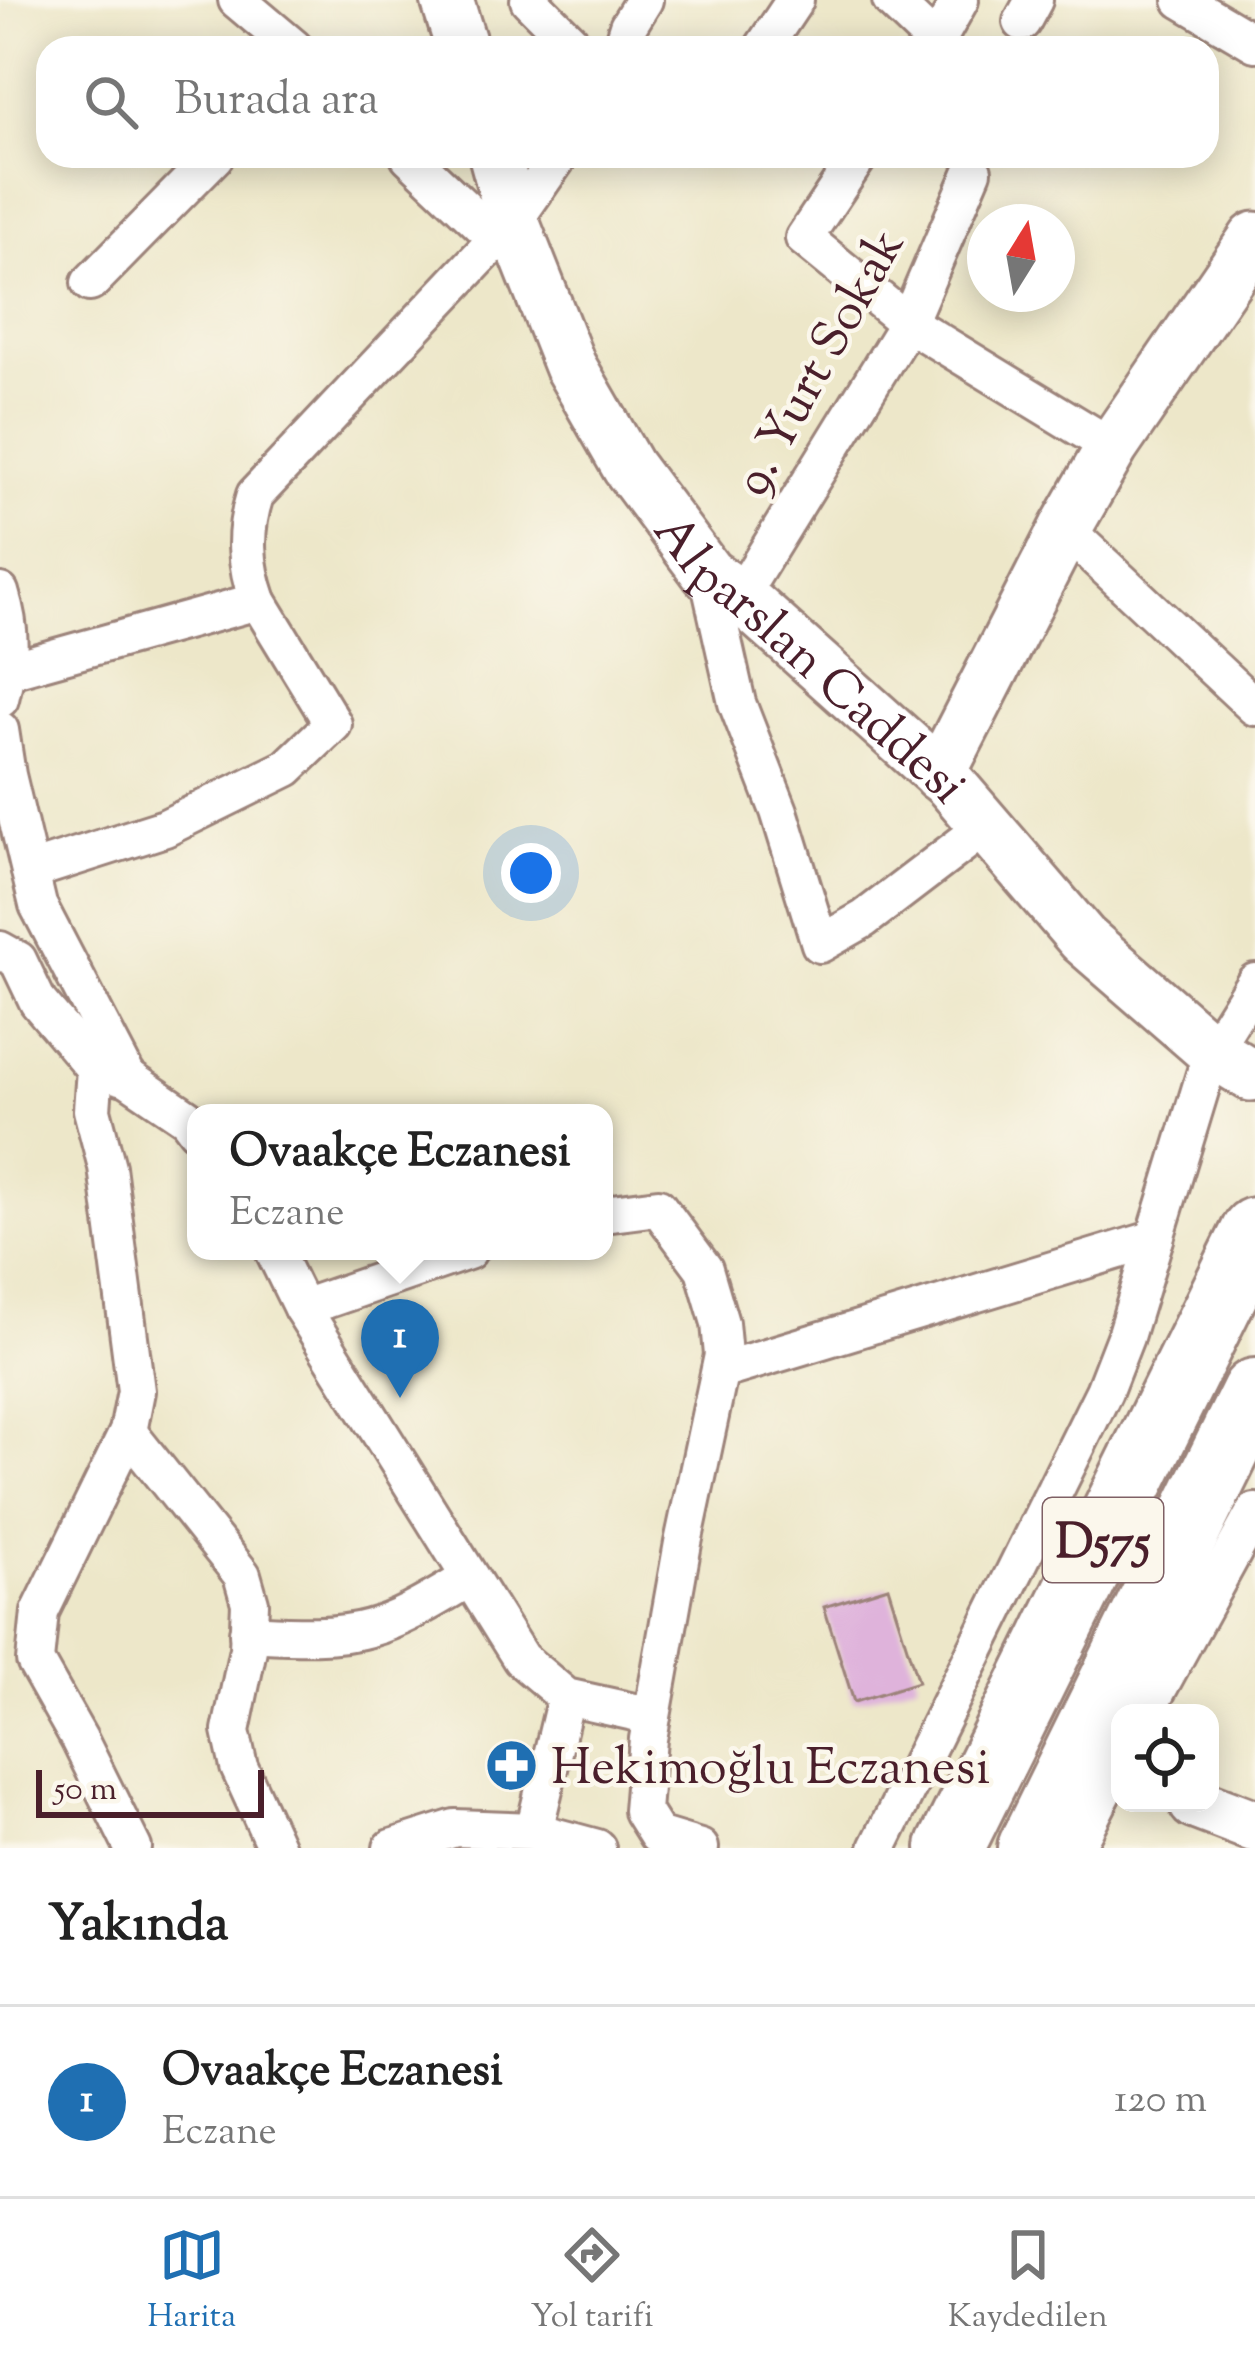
<!DOCTYPE html>
<html lang="tr">
<head>
<meta charset="utf-8">
<style>
  :root { --surface:#fff; --page:#f6f6f6; --text:#222; --muted:#767676; --line:#e0e0e0; --accent:#1f6fb2 }
  body { margin:0; font-family:"Sorts Mill Goudy",serif; background:var(--page); color:var(--text) }
  .controls { position:absolute; right:36px; bottom:36px; display:grid; overflow:hidden; border-radius:24px; box-shadow:0 6px 30px #0003 }
  .controls button { width:108px; height:108px; display:grid; place-items:center; padding:0; border:0; border-bottom:3px solid var(--line); background:var(--surface); color:var(--text); font:60px sans-serif }
  .compass { position:absolute; left:967px; top:204px; width:108px; height:108px; border-radius:50%; background:var(--surface); box-shadow:0 6px 30px #0003; rotate:11deg }
  .scale { position:absolute; left:36px; bottom:30px; width:228px; box-sizing:border-box; padding-left:12px; border:6px solid #4a1f2b; border-top:0; font-size:33px; line-height:42px; white-space:nowrap; color:#4a1f2b; -webkit-text-stroke:9px #fbf7ec; paint-order:stroke }
  .you { position:absolute; left:531px; top:873px; width:42px; height:42px; margin:-30px; border:9px solid #fff; border-radius:50%; background:#1a73e8; box-shadow:0 0 0 18px #1a73e833 }
  .badge { display:grid; place-items:center; width:78px; height:78px; border-radius:50%; background:var(--accent); color:#fff; font-size:39px; font-weight:700 }
  .pin { position:absolute; translate:-50% -99px; filter:drop-shadow(0 3px 6px #0008) }
  .pin::after { content:''; position:absolute; top:63px; width:42px; height:36px; background:inherit; clip-path:polygon(0 0,100% 0,50% 100%) }
  .popup { position:absolute; left:187px; top:1104px; width:426px; height:156px; box-sizing:border-box; display:grid; place-content:center; border-radius:24px; background:var(--surface); filter:drop-shadow(0 3px 9px #0005); font-size:39px; white-space:nowrap; color:var(--muted) }
  .popup b { font-size:45px; color:var(--text) }
  .popup::after { content:''; position:absolute; left:50%; top:100%; margin-left:-24px; border:24px solid transparent; border-top-color:var(--surface) }
  .list { margin:0; padding:0; list-style:none }
  h2 { display:flex; justify-content:space-between; align-items:center; height:156px; margin:0; padding:0 48px; font-size:51px }
  h2 small { font-size:39px; font-weight:400; color:var(--muted) }
  .list li { display:grid; grid-template-columns:78px 1fr auto; gap:36px; align-items:center; box-sizing:border-box; height:192px; padding:0 48px; border-top:3px solid var(--line) }
  .list b { display:block; font-size:45px; white-space:nowrap }
  .list p { margin:0; font-size:39px; white-space:nowrap; color:var(--muted) }
  .list em { font-size:39px; font-style:normal; color:var(--muted) }
  .icon { flex:none; width:66px; height:66px; fill:none; stroke:currentColor; stroke-width:2; stroke-linecap:round; stroke-linejoin:round }
  .map { position:relative; flex:none; width:1255px; height:1848px; overflow:hidden }
  .search { position:absolute; background:var(--surface); box-shadow:0 6px 30px #0003; left:36px; right:36px; top:36px; height:132px; display:flex; align-items:center; gap:30px; box-sizing:border-box; padding:0 42px; border-radius:36px; color:var(--muted); font-size:45px }
  .sheet { height:348px; background:var(--surface) }
  nav { display:flex; justify-content:space-around; align-items:center; box-sizing:border-box; height:168px; border-top:3px solid var(--line); background:var(--surface); font-size:33px; color:var(--muted) }
  nav a { display:grid; justify-items:center; gap:6px }
  nav .on { color:var(--accent) }
  .map>svg:first-child { display:block }
  .building { fill:#dfb3db }
  .lines { fill:none; stroke-linecap:round; stroke-linejoin:round }
  .street-casing { stroke:#9c837a; stroke-width:42 }
  .secondary-casing { stroke:#9c837a; stroke-width:57 }
  .highway-casing { stroke:#9c837a; stroke-width:72 }
  .street { stroke:#fff; stroke-width:36 }
  .secondary { stroke:#fff; stroke-width:51 }
  .highway { stroke:#fff; stroke-width:66 }
  .labels { text-anchor:middle; stroke-width:9; stroke-linejoin:round; paint-order:stroke }
  .shield { fill:#fbf7ec; stroke:#7f6065; stroke-width:3 }
  .shield-label { font-size:48px; font-weight:bold; fill:#4a1f2b }
  .street-label { font-size:51px; fill:#4a1f2b; stroke:#fbf7ec }
  .poi-label { font-size:51px; fill:#4a1f2b; stroke:#fbf7ec; text-anchor:start }
</style>
</head>
<body>
<div class="map">
<svg width="1255" height="1848" viewBox="0 0 1255 1848">
  <rect width="100%" height="100%" fill="#fbf7ec"/>
  <filter id="ink" filterUnits="userSpaceOnUse"><feTurbulence type="fractalNoise" baseFrequency=".00833" numOctaves="2"/><feDisplacementMap in="SourceGraphic" scale="24" xChannelSelector="R" yChannelSelector="G"/><feConvolveMatrix kernelMatrix="1 2 1 2 8 2 1 2 1" color-interpolation-filters="sRGB"/></filter>
  <filter id="wash" filterUnits="userSpaceOnUse"><feTurbulence type="fractalNoise" baseFrequency=".004" numOctaves="4" result="noise"/><feDisplacementMap in="SourceGraphic" scale="48" xChannelSelector="R" yChannelSelector="G"/><feGaussianBlur stdDeviation="2.7" result="paint"/><feColorMatrix in="noise" values="0 0 0 0 0 0 0 0 0 0 0 0 0 0 0 0 0 1.4 0 .05"/><feComposite in="paint" operator="in"/></filter>
  <g filter="url(#wash)">
    <rect width="100%" height="100%" fill="#ede7c9"/>
    <g id="blocks">
      <path class="building" d="M888,1587l30,95 -64,20 -30,-95z"/>
    </g>
  </g>
  <g filter="url(#ink)">
    <use href="#blocks" fill-opacity="0" stroke="#9c837a" stroke-width="3"/>
    <g class="lines">
      <defs>
        <g id="street">
          <path d="M237,0l57,48"/>
          <path d="M529,0l48,48"/>
          <path d="M891,0l45,43"/>
          <path d="M1182,0l73,43"/>
          <path d="M1022,22l12,-22"/>
          <path d="M621,48l7,-22 16,-26"/>
          <path d="M763,48l32,-48"/>
          <path d="M933,48l27,-48"/>
          <path d="M859,156l-55,82 104,85 204,124"/>
          <path d="M513,222l46,-66"/>
          <path d="M90,283l125,-127"/>
          <path d="M1065,529l190,178"/>
          <path d="M708,574l29,129 42,108 41,133 44,-25 122,-93"/>
          <path d="M0,592c13,42 10,65 0,107"/>
          <path d="M740,596l168,-273 65,-152"/>
          <path d="M6,671l252,-70c-13,-37 -15,-68 -3,-106l258,-273 -31,3 -73,-69"/>
          <path d="M0,730l7,45 31,130 90,173"/>
          <path d="M30,871l135,-43 122,-60 46,-44 -75,-123"/>
          <path d="M0,950l18,10 20,42 57,67 33,9 59,40 9,12"/>
          <path d="M95,1069l-3,41 15,57 29,224 -8,41 -88,180 -5,49 44,78 54,109"/>
          <path d="M604,1214l54,-7 46,62 16,54 3,32 -40,188 -35,196 -6,72 15,24 43,13"/>
          <path d="M274,1251l28,57 219,351 45,38 86,19"/>
          <path d="M302,1308l166,-57"/>
          <path d="M720,1371l435,-132"/>
          <path d="M128,1432l114,143 8,28 -2,46 -17,82 8,36 37,81"/>
          <path d="M248,1633c39,2 84,6 122,-5 36,-10 68,-32 100,-50"/>
          <path d="M1145,1713l110,-201"/>
          <path d="M534,1831l32,-134"/>
          <path d="M392,1848l63,-20 79,3 63,17"/>
          <path d="M878,1848l226,-457 21,-54 87,-286 43,-69"/>
          <path d="M1075,1848l45,-88"/>
        </g>
        <g id="secondary">
          <path d="M447,0l15,48"/>
          <path id="s1" d="M495,156l18,66 57,144 58,101 80,107 32,22 210,188 133,155 129,112 39,24"/>
          <path d="M939,775l126,-246 47,-82 143,-209"/>
          <path d="M1114,1771l6,3"/>
          <path d="M1195,1803l60,23"/>
        </g>
        <g id="highway">
          <path d="M950,1848l305,-617"/>
          <path d="M1031,1848l224,-456"/>
        </g>
      </defs>
      <use href="#street" class="street-casing"/>
      <use href="#secondary" class="secondary-casing"/>
      <use href="#highway" class="highway-casing"/>
      <use href="#street" class="street"/>
      <use href="#secondary" class="secondary"/>
      <use href="#highway" class="highway"/>
    </g>
  </g>
  <defs>
    <symbol id="pharmacy-disc" viewBox="-11 -11 22 22"><circle r="9.5" fill="#1f6fb2" stroke="#fbf7ec"/><path d="M-2-6h4v4h4v4h-4v4h-4v-4h-4v-4h4Z" fill="#fff"/></symbol>
  </defs>
  <g fill-rule="evenodd">
    <use href="#pharmacy-disc" x="482" y="1736" width="59" height="59"/>
  </g>
  <g class="labels">
    <rect class="shield" x="1043" y="1498" width="120" height="84" rx="9"/>
    <g class="shield-label">
      <text x="1103" y="1557">D575</text>
    </g>
    <g class="street-label">
      <text transform="translate(817 361) rotate(-61)" y="18">9. Yurt Sokak</text>
      <text dy="18" stroke="none"><textPath href="#s1" startOffset="606">Alparslan Caddesi</textPath></text>
    </g>
    <g class="poi-label">
      <text x="551" y="1783">Hekimoğlu Eczanesi</text>
    </g>
  </g>
</svg>
<div class="controls">
<button><svg class="icon" aria-label="locate" viewBox="0 0 24 24"><circle cx="12" cy="12" r="6"/><path d="M12 2v4M12 18v4M2 12h4M18 12h4"/></svg></button>
</div>
<svg class="compass" viewBox="-18 -18 36 36"><path d="M0-13l5 13h-10z" fill="#e53935"/><path d="M0 13l5-13h-10z" fill="#767676"/></svg>
<div class="scale">50 m</div>
<div class="you"></div>
<div class="pin badge" style="left:400px;top:1398px">1</div>
<div class="popup"><b>Ovaakçe Eczanesi</b>Eczane</div>
<div class="search"><svg class="icon" aria-label="search" viewBox="0 0 24 24"><circle cx="10" cy="10" r="6"/><path d="M15 15l6 6"/></svg>Burada ara</div>
</div>
<section class="sheet">
<h2>Yakında<small></small></h2>
<ul class="list">
<li><span class="badge">1</span><div><b>Ovaakçe Eczanesi</b><p>Eczane</p></div><em>120 m</em></li>
</ul>
</section>
<nav>
<a class="on"><svg class="icon" aria-label="map" viewBox="0 0 24 24"><path d="M3 6l6-2 6 2 6-2v14l-6 2-6-2-6 2zM9 4v14M15 6v14"/></svg>Harita</a>
<a><svg class="icon" aria-label="directions" viewBox="0 0 24 24"><path d="M12 3l9 9-9 9-9-9zM9 14v-3h6M13 9l2 2-2 2"/></svg>Yol tarifi</a>
<a><svg class="icon" aria-label="saved" viewBox="0 0 24 24"><path d="M7 4h10v16l-5-4-5 4z"/></svg>Kaydedilen</a>
</nav>
</body>
</html>
